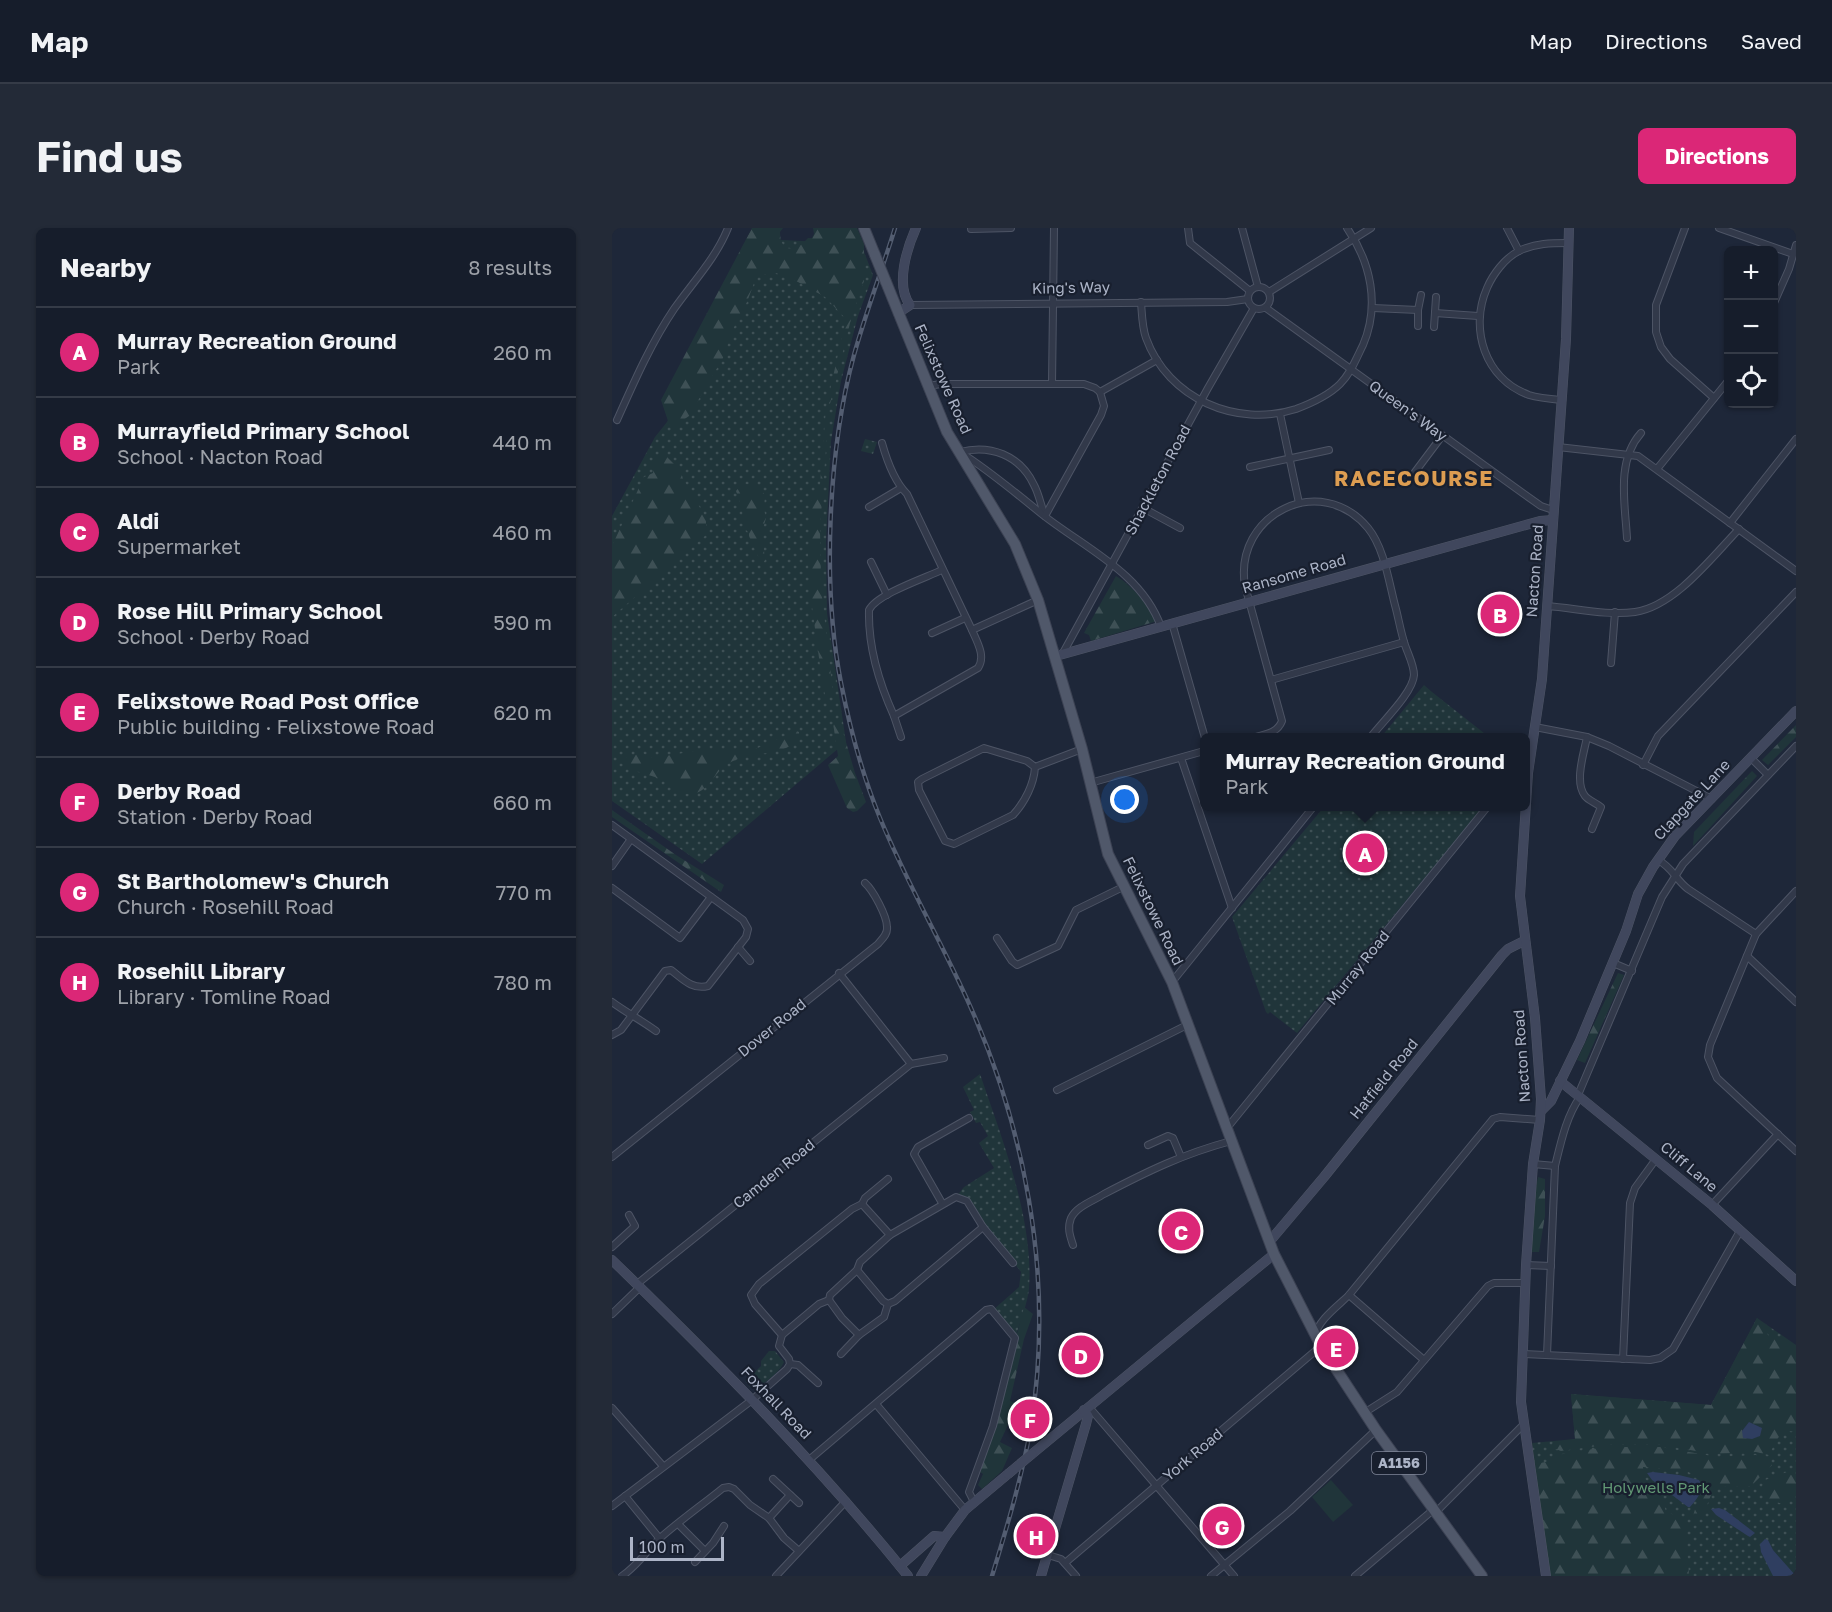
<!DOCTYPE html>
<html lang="en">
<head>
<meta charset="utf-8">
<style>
  :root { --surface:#161d2b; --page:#232a37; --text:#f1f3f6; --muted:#9ea2a9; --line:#353b47; --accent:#db2777 }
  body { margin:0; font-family:"Golos Text",sans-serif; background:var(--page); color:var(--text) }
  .controls { position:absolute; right:18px; top:18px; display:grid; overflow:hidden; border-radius:9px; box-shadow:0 2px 4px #0004 }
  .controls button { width:54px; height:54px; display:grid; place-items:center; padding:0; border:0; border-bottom:2px solid var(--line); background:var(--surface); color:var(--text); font:30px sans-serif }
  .scale { position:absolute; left:18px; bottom:15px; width:94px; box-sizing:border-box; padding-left:6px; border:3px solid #acb4c7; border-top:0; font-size:16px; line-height:21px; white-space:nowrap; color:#acb4c7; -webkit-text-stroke:4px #181f2e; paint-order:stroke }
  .you { position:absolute; left:513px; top:572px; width:21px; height:21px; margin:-15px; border:4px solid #fff; border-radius:50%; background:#1a73e8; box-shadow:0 0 0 9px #1a73e833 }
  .badge { display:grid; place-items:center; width:39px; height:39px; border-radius:50%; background:var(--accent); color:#fff; font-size:20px; font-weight:700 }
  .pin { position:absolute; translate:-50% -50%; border:3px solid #fff; box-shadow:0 2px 6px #0006 }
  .popup { position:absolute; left:588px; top:505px; width:330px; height:78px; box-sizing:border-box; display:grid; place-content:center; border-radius:9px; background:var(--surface); filter:drop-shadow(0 2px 4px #0005); font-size:20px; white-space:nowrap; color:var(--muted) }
  .popup b { font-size:22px; color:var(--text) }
  .popup::after { content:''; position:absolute; left:50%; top:100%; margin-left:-12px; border:12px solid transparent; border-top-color:var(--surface) }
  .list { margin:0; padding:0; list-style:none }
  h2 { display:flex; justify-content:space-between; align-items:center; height:78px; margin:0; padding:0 24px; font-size:26px }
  h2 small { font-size:20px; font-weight:400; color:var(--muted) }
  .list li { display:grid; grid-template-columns:39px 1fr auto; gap:18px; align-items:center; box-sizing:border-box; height:90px; padding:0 24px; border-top:2px solid var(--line) }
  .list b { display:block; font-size:22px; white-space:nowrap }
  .list p { margin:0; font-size:20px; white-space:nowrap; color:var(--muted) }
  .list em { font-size:20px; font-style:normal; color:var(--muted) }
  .icon { flex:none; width:33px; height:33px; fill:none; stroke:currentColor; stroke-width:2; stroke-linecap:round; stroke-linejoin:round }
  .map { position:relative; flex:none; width:1184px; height:1348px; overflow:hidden; border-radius:9px }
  header { display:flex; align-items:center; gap:36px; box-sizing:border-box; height:84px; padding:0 30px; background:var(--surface); border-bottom:2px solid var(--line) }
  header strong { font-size:28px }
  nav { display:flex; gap:33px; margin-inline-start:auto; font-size:21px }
  .intro { display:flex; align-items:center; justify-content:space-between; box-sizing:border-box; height:144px; padding:0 36px }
  h1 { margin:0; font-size:42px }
  .button { padding:15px 27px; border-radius:9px; background:var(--accent); color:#fff; font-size:21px; font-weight:700 }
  main { display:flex; gap:36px; padding:0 36px }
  aside { flex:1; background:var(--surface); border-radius:9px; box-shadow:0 2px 4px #0004 }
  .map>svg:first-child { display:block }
  .green { fill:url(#green-dots) }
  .forest { fill:url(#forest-firs) }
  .pitch { fill:#20353a }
  .water { fill:#2f3e60 }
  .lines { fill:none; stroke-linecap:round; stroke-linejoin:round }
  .street-casing { stroke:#4d5465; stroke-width:8 }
  .secondary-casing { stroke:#4d5465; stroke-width:10 }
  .primary-casing { stroke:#3c4253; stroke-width:12 }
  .street { stroke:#32394a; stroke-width:6 }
  .secondary { stroke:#40475d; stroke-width:9 }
  .primary { stroke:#50586a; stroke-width:10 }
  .rail-casing { stroke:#535d71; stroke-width:4.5 }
  .rail { stroke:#181f2e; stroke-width:2; stroke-dasharray:7; stroke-linecap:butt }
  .secondary-bridge-casing { stroke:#4d5465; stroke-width:10; stroke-linecap:butt }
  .primary-bridge-casing { stroke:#3c4253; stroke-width:12; stroke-linecap:butt }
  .secondary-bridge { stroke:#40475d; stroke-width:9 }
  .primary-bridge { stroke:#50586a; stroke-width:10 }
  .labels { text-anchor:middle; stroke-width:4.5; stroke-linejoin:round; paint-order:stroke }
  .shield { fill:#181f2e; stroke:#808799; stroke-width:1.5 }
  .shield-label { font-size:14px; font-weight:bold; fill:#acb4c7 }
  .street-label { font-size:15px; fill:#acb4c7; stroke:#181f2e }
  .park-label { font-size:15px; fill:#629975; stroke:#181f2e }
  .district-label { font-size:21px; font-weight:bold; letter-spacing:1.5px; fill:#dd9d51; stroke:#181f2e }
</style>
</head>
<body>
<header>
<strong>Map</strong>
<nav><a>Map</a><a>Directions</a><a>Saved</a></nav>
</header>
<div class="intro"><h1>Find us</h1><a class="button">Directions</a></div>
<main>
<aside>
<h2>Nearby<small>8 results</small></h2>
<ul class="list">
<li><span class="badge">A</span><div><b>Murray Recreation Ground</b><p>Park</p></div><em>260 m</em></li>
<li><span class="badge">B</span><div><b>Murrayfield Primary School</b><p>School · Nacton Road</p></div><em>440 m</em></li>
<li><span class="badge">C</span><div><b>Aldi</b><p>Supermarket</p></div><em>460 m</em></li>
<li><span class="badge">D</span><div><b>Rose Hill Primary School</b><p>School · Derby Road</p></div><em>590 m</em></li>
<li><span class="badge">E</span><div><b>Felixstowe Road Post Office</b><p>Public building · Felixstowe Road</p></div><em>620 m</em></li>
<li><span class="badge">F</span><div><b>Derby Road</b><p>Station · Derby Road</p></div><em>660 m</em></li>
<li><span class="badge">G</span><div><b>St Bartholomew's Church</b><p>Church · Rosehill Road</p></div><em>770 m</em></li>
<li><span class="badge">H</span><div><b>Rosehill Library</b><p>Library · Tomline Road</p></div><em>780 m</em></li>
</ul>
</aside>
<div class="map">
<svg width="1184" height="1348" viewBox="0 0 1184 1348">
  <defs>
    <pattern id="green-dots" width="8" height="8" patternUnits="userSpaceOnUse" patternTransform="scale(1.5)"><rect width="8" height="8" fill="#20353a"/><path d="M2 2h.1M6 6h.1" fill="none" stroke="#3e5055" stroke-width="1.8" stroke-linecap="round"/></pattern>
    <pattern id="forest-firs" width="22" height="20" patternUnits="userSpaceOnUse" patternTransform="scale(1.5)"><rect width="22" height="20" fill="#20353a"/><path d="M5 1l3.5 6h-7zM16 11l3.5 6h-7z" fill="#3e5055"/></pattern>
  </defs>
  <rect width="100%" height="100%" fill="#1e2739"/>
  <g class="green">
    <path d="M151,11l98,5 12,31 -15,41 -17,65 -10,60 -5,101 1,71 19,129 -144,122 -90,-63v-285l43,-79 12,-15z"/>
    <path d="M253,211l12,3 -4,12 -12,-3z"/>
    <path d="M812,457l8,7 57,45h-108z"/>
    <path d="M712,579h159l-186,226 -27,-21 -2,2 -2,-2 -34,-95z"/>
    <path d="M368,846c22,65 54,145 49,215 -2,16 -9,34 -14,49l-22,-28 26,-23 2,-15 -54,-71 -11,-4 8,-10 30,-19 -15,-25 9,-7 -8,-14 -4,1 -6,-11 4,-2 -11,-23z"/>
    <path d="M1145,1090l39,27v231h-246l-5,-22 -13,-111 43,-4 -4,-45 140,11z"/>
    <path d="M157,1123h6l9,11c-5,11 -22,26 -34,25l-5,-6 16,-15v-5z"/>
  </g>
  <g class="forest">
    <path d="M140,0h31l-3,4c0,22 16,20 28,6h4l2,-4 -1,-6h44l7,16v37l-13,38 -22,89 -9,120 1,58 12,108 -7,4 -3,-11 -13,-95 -2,-33 3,-58 9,-16 6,-77 20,-89 -21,-22 -27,-15 -22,-9 -19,2 -10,27 -15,29 -9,27 -34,58 -16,11 -4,-3 -8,-24z"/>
    <path d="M53,227l10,10 31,53v17l-94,82v-71l32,-69 9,-4 3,-17z"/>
    <path d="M130,256l15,1 8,10 -1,14 2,9 -4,14 3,28 -3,5 -13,-29v-3l-5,-5 -2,-20 -6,-17z"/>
    <path d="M504,348c18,11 30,27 41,45l-66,20 -2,-6 -5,-2z"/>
    <path d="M227,490l16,55 11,29 -9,9 -4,1 -6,-4 -19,-43 10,-9 -5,-33z"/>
    <path d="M1184,497v12l-28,28 -6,-5z"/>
    <path d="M184,503l3,1v7c-18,19 -48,11 -70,24 -20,12 -20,38 -52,29l-6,-10 -45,-14 -2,-4v-6l18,-5 11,5 42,-7 58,-1z"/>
    <path d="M1140,543l5,5 -64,70 1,-14z"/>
    <path d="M0,582l64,45 48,30 -3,7 -109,-75z"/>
    <path d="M1006,745l6,2 -39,88 -8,-3z"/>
    <path d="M926,949l7,2v37l-6,36h-8l2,-49z"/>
    <path d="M412,1079l9,7 -9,25 -14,62 5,2 -8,24 -7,15 12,6 -10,23 -20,18 -4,-4 5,-11 -6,-4 16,-44z"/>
    <path d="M1145,1090l13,20 13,-1 13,9v86c-17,-4 -20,10 -27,23l-13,-3 -44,2 -55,-10h-44l-52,7 -8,-3 -1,-4 3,-2 20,-3 -4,-45 140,11z"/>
    <path d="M993,1219h55l58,10 38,-2 16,10 -21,21 -37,1 -10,26 -12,6 12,-38 -19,-11 -42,-3 1,11 4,4 -6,4 19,11 5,14 10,5 11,9 -2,23 3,11 1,17h-139l-5,-22 -10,-90 16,-3 2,-4 4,-2z"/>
    <path d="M1175,1244l9,6v13l-4,3 -5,10c-11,-1 -20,-3 -27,-13l5,-11z"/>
  </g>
  <path class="pitch" d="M719,1252l22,25 -20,17 -21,-25z"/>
  <g class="water">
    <path d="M1137,1194l13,6 -2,8 -8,3 -9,-1 -1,-7z"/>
    <path d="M1041,1244l26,3 20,5c6,10 -2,19 -9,27h-2l-36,-27 -5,-7z"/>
    <path d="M1107,1280l6,2 30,23 -5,4 -2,-1 -32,-21 -5,-6z"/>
    <path d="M1153,1311l3,1 5,10 23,26h-23l-12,-24 -1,-8z"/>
  </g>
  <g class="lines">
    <defs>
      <g id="street">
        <path d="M576,0l2,15 60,48"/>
        <path d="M630,0l16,59"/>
        <path d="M895,0l12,23"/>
        <path d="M1073,0l-29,77v27l5,15 9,12 44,39"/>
        <path d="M1107,0l74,26"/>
        <path d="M359,1l40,-1"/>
        <circle cx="647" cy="70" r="11"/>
        <path d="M657,64l102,-64"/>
        <path d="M529,74c1,12 1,25 5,36 22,61 91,90 150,71 16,-6 32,-13 44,-25 11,-11 16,-25 23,-39 17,-40 8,-82 -16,-117"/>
        <path d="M1162,75l15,-34 7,-24"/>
        <path d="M298,77l317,-3 21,-3"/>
        <path d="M654,80l258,186 17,12 12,4"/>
        <path d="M761,80l45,2 3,-15"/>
        <path d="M823,85l43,3"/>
        <path d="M806,98v-16"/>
        <path d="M822,99l2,-30"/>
        <path d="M440,156l2,-156"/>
        <path d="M316,158l13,-2h143l11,4 5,4"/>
        <path d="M488,164l57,-32"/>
        <path d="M949,172c-11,-1 -22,-2 -32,-5 -44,-16 -60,-66 -42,-107 6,-14 18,-30 32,-37 16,-8 33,-8 50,-8"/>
        <path d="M668,186l19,89"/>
        <path d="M5,192c17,-38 34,-77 57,-111 19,-27 42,-51 54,-81"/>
        <path d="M270,215c5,18 12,38 25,51l65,136"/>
        <path d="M946,219l80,9 158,115"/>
        <path d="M348,224c30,-8 60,3 74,33 5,9 7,21 11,31"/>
        <path d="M351,226c28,18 54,40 80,61 42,33 99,58 118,112"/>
        <path d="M638,239l79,-17"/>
        <path d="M1045,241l71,-88"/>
        <path d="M803,244l27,-36"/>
        <path d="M257,279l32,-19"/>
        <path d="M531,280l37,20"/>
        <path d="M433,288l56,-101 3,-9 -4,-14"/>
        <path d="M1118,295l66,-84"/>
        <path d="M1015,310c-2,-35 -11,-77 14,-105"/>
        <path d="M259,334l16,33"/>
        <path d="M330,342c-17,8 -65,24 -73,40 -1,37 10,73 25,106l84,-48c8,-12 -1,-26 -6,-38l66,-30"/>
        <path d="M935,378c28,2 60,10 88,6 40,-6 77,-55 104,-83"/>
        <path d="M560,395l33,115"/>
        <path d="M320,405l33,-15"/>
        <path d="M451,425l145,-265 46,-80"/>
        <path d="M999,435l4,-51"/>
        <path d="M659,452l133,-38"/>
        <path d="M282,488l7,21"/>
        <path d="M923,499l52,10 22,9 103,53"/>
        <path d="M975,509c-3,16 -13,45 -2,59 3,4 11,7 16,11l-9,22"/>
        <path d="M640,510c12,-4 25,-4 30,-17l-37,-135c-12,-72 76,-115 123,-58 17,21 21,56 28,81 3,12 5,24 9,36 3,9 9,20 9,30 -1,18 -33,48 -44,63"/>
        <path d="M569,530l51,150"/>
        <path d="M1139,530l17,17"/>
        <path d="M1031,537l15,-29 138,-144"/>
        <path d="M423,539l-8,-6 -43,-13 -62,31 -4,3 1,8 26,51 9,3 59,-29c12,-13 21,-31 22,-48l47,-18"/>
        <path d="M478,555l114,-32"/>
        <path d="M0,597l131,95 5,9 -2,8 -38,49c-16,4 -25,-7 -37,-16l-6,1 -44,59 -9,5"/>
        <path d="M1046,632c15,8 17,19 30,29l68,45"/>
        <path d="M0,638l19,-27"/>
        <path d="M0,660l68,50 31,-41"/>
        <path d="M1184,663l-40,43 -46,111 -2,12 9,21 79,73"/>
        <path d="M385,710l15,23 5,4 41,-19 18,-36 47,-23"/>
        <path d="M126,719l12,14"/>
        <path d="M1135,728l49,46"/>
        <path d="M1001,735l19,8"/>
        <path d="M227,745l72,91"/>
        <path d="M560,754l142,-176"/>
        <path d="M0,774c15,11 29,18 44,29"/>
        <path d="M445,862l132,-66"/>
        <path d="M966,867l84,-198 21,-33 113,-118"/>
        <path d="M615,900l261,-322"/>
        <path d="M536,917l20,-9 5,2 8,19"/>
        <path d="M0,929l266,-213c4,-5 10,-10 9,-17 0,-11 -14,-37 -22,-44"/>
        <path d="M921,936l22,2"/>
        <path d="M330,975l-28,-49 4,-7 51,-29"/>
        <path d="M250,976l3,-6 23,-19"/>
        <path d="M1100,977l66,-71"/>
        <path d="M461,1017c-3,-9 -6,-17 -2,-27 6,-12 22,-17 33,-24 44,-23 79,-40 127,-53"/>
        <path d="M0,1019l23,-21 -6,-11"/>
        <path d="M914,1037l25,1"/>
        <path d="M245,1042l26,31 5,3 7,-3 88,-74"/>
        <path d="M25,1056l274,-220 33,-6"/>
        <path d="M737,1067l75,65"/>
        <path d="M217,1072l1,-5 27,-25 3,-8 30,-27"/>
        <path d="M0,1086l28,-27"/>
        <path d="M170,1107l-27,-31 -4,-9 8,-11 93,-75 10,-5 28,31 66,-38 11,4 16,26 30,36"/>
        <path d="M703,1108c3,-16 23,-30 34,-41l144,-176 7,-2 40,3"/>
        <path d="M229,1126l18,-19"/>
        <path d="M910,1126l128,6 10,-2 13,-9 67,-118"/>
        <path d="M935,1127l8,-189c6,-24 11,-49 25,-69"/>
        <path d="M1011,1131l7,-156 5,-15 21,-29"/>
        <path d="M178,1136l8,1 20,18"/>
        <path d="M264,1176l89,106"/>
        <path d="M477,1179l145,169"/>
        <path d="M0,1180l51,58"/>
        <path d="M752,1185l33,-21 91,-106 6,-3h31"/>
        <path d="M197,1232l177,-150 5,-1 24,29 -22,88 -24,66 5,10"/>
        <path d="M161,1251l26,24"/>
        <path d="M13,1268l35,43"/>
        <path d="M0,1278l140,-106 35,-31 3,-5 -1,-5 -10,-13 3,-11 37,-31 10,-4 13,18 17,17 25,-18 4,-13"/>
        <path d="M823,1285l88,-88"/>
        <path d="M157,1290l21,-23"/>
        <path d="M66,1296l27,27"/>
        <path d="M436,1327l13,4 15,17"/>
        <path d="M83,1334l18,-19 11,-17"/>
        <path d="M453,1335l256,-217"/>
        <path d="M10,1348c15,-10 24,-24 37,-37 20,-18 43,-34 64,-51l6,-1 5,2 16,16 19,13 15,20 15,13"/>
        <path d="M164,1348l70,-75"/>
        <path d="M599,1348l79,-65 86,-81"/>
        <path d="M743,1348l78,-66"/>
      </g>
      <g id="secondary">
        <path d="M286,85l12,-8c-15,-20 -3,-57 6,-77"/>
        <path d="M444,428l484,-135 13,-1"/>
        <path d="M948,853l152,124 84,76"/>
        <path d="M929,883l10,-10 29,-60 46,-110 12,-37 15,-27 22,-31 121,-125"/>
        <path d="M658,1013l54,-64 178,-222 6,-6 16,-8"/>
        <path d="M0,1032c104,101 205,203 296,316"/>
        <path d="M420,1226l242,-200"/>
        <path d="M288,1338l34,-30 11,1"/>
        <path d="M309,1348l24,-39 20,-27 43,-36"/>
        <path d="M429,1348l45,-152 2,-8 -4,-6"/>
        <path d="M934,1348l-25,-174 5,-137 7,-101 7,-44 1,-21 -6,-81 -15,-122 8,-123 14,-94 24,-340 3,-111"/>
      </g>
      <g id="primary">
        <path d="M252,0l11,27"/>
        <path d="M274,54l61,150 68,112 23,56 44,149 26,105 64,128 102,272 47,92 55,84 106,146"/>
      </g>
    </defs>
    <use href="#street" class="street-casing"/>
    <use href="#secondary" class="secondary-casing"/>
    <use href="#primary" class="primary-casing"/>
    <use href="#street" class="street"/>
    <use href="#secondary" class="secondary"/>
    <use href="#primary" class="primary"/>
    <defs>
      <path id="rail" d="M283,0c-13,42 -29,84 -41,127 -26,95 -32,232 -13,328 9,46 21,91 39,135 23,56 53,109 79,164 66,137 96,294 72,444 -9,51 -24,101 -39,150"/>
    </defs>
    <use href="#rail" class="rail-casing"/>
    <use href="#rail" class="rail"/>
    <defs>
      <path id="secondary-bridge" d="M396,1246l24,-20"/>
      <path id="primary-bridge" d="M263,27l11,27"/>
    </defs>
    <use href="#secondary-bridge" class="secondary-bridge-casing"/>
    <use href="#primary-bridge" class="primary-bridge-casing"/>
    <use href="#secondary-bridge" class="secondary-bridge"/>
    <use href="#primary-bridge" class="primary-bridge"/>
  </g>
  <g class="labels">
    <rect class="shield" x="760" y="1224" width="54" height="22" rx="4.5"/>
    <g class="shield-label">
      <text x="787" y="1240">A1156</text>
    </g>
    <g class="street-label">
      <text transform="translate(459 60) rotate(-1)" y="5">King's Way</text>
      <text transform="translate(331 151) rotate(66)" y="5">Felixstowe Road</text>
      <text transform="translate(796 183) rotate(36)" y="5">Queen's Way</text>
      <text transform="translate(546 252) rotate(-62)" y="5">Shackleton Road</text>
      <text transform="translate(923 343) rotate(-86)" y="5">Nacton Road</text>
      <text transform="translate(682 346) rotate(-16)" y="5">Ransome Road</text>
      <text transform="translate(1080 572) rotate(-47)" y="5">Clapgate Lane</text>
      <text transform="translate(541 683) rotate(64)" y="5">Felixstowe Road</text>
      <text transform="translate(746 740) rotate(-51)" y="5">Murray Road</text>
      <text transform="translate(160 800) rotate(-39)" y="5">Dover Road</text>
      <text transform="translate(910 828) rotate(-94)" y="5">Nacton Road</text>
      <text transform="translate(772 851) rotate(-51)" y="5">Hatfield Road</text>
      <text transform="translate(1077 939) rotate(40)" y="5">Cliff Lane</text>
      <text transform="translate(162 946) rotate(-39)" y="5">Camden Road</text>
      <text transform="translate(164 1175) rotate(46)" y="5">Foxhall Road</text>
      <text transform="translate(581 1227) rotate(-40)" y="5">York Road</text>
    </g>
    <g class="park-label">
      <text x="1044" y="1265">Holywells Park</text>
    </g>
    <g class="district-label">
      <text x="802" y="258">RACECOURSE</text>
    </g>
  </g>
</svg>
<div class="controls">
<button>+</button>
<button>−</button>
<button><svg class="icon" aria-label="locate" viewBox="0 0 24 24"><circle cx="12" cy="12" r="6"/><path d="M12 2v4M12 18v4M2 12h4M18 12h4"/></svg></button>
</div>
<div class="scale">100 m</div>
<div class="you"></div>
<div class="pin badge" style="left:753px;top:625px">A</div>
<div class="popup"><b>Murray Recreation Ground</b>Park</div>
<div class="pin badge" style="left:888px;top:386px">B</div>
<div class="pin badge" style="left:569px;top:1003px">C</div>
<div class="pin badge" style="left:469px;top:1127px">D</div>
<div class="pin badge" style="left:724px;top:1120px">E</div>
<div class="pin badge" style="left:418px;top:1191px">F</div>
<div class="pin badge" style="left:610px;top:1298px">G</div>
<div class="pin badge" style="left:424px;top:1308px">H</div>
</div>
</main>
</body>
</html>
